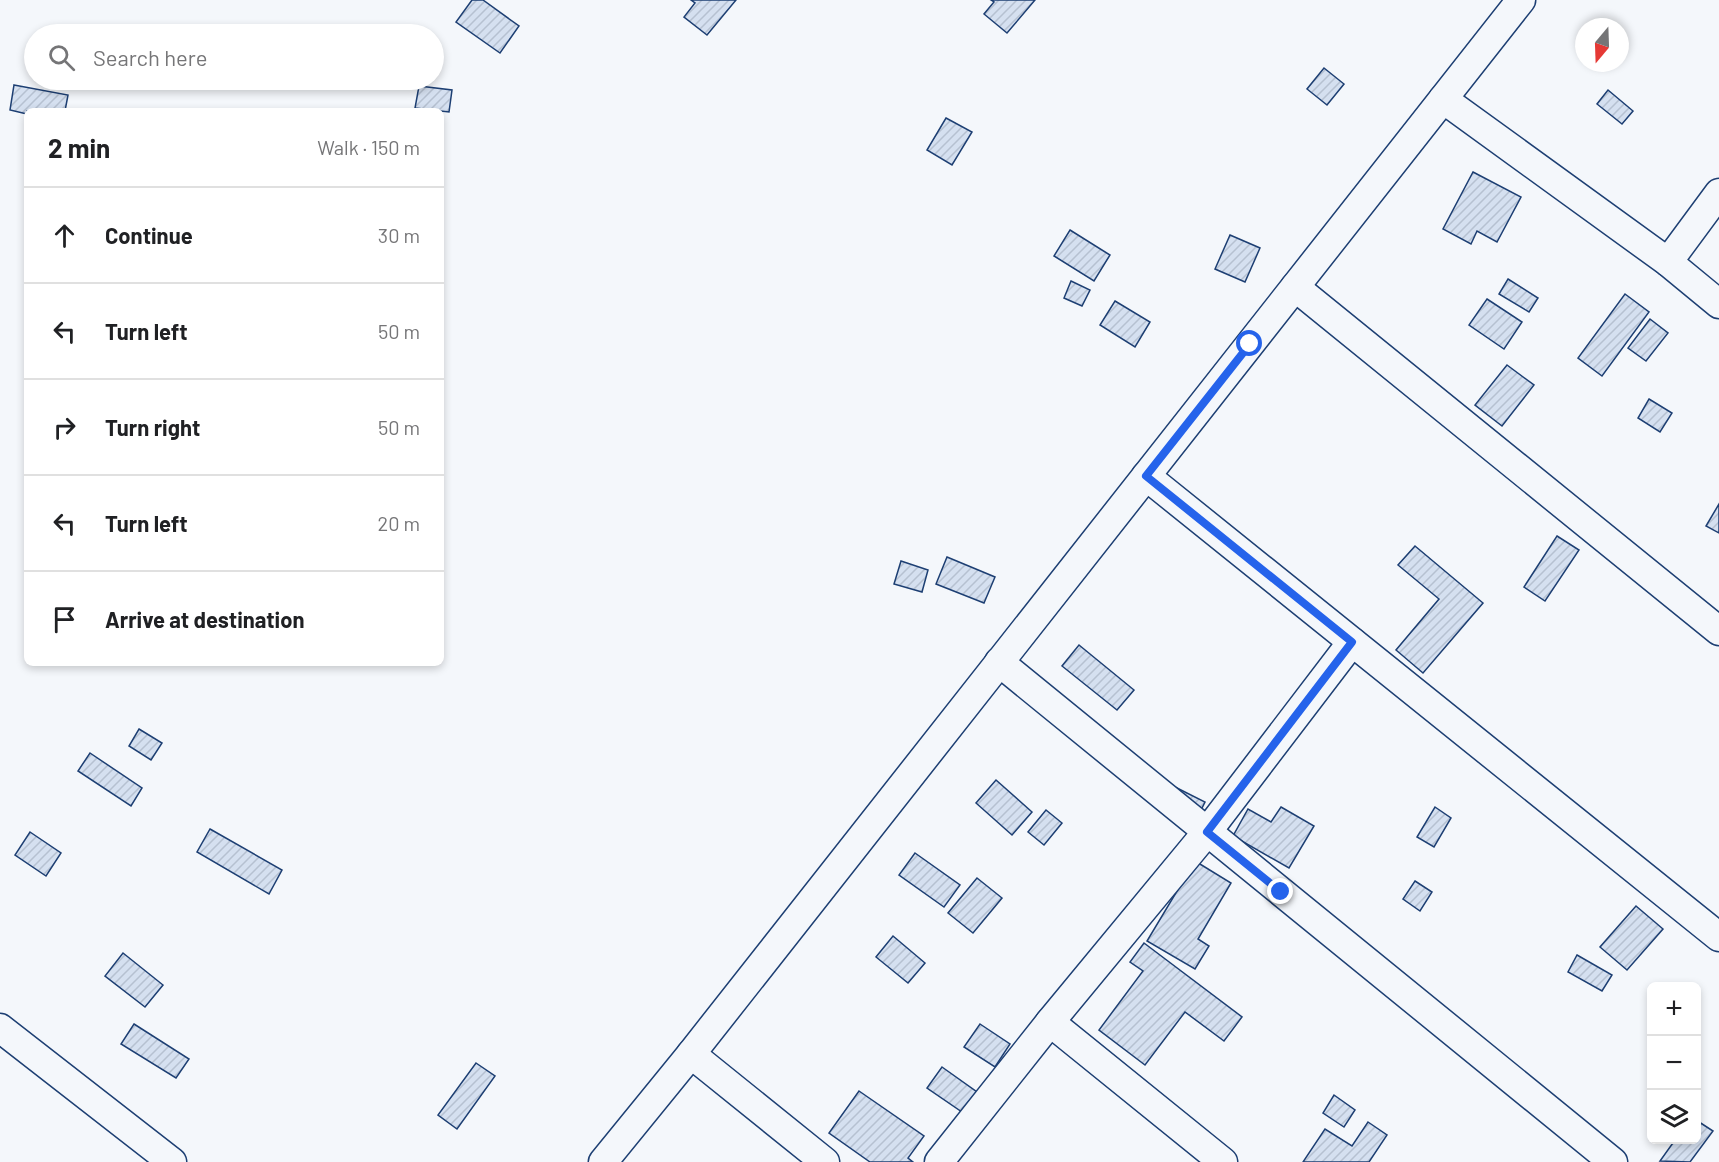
<!DOCTYPE html>
<html lang="en">
<head>
<meta charset="utf-8">
<style>
  :root { --surface:#fff; --page:#f2f2f2; --text:#202124; --muted:#757577; --line:#e0e0e0 }
  body { margin:0; font-family:Barlow,sans-serif; background:var(--page); color:var(--text) }
  .controls { position:absolute; right:18px; bottom:18px; display:grid; overflow:hidden; border-radius:9px; box-shadow:0 3px 9px #0003 }
  .controls button { width:54px; height:54px; display:grid; place-items:center; padding:0; border:0; border-bottom:2px solid var(--line); background:var(--surface); color:var(--text); font:30px sans-serif }
  .compass { position:absolute; left:1575px; top:18px; width:54px; height:54px; border-radius:50%; background:var(--surface); box-shadow:0 3px 9px #0003; rotate:199deg }
  .stop { position:absolute; width:18px; height:18px; margin:-14px; border:4px solid #2563eb; border-radius:50%; background:#fff }
  .stop.end { background:#2563eb; border-color:#fff; box-shadow:0 2px 6px #0008 }
  .list { margin:0; padding:0; list-style:none }
  h2 { display:flex; justify-content:space-between; align-items:center; height:78px; margin:0; padding:0 24px; font-size:26px }
  h2 small { font-size:20px; font-weight:400; color:var(--muted) }
  .list li { display:grid; grid-template-columns:39px 1fr auto; gap:18px; align-items:center; box-sizing:border-box; height:96px; padding:0 24px; border-top:2px solid var(--line) }
  .list b { display:block; font-size:22px; white-space:nowrap }
  .list em { font-size:20px; font-style:normal; color:var(--muted) }
  .icon { flex:none; width:33px; height:33px; fill:none; stroke:currentColor; stroke-width:2; stroke-linecap:round; stroke-linejoin:round }
  .map { position:relative; flex:none; width:1719px; height:1162px; overflow:hidden }
  .search { position:absolute; background:var(--surface); box-shadow:0 3px 9px #0003; left:24px; top:24px; width:420px; height:66px; display:flex; align-items:center; gap:15px; box-sizing:border-box; padding:0 21px; border-radius:33px; color:var(--muted); font-size:22px }
  .panel { position:absolute; background:var(--surface); box-shadow:0 3px 9px #0003; left:24px; top:108px; width:420px; height:558px; border-radius:9px }
  .map>svg:first-child { display:block }
  .building { fill:url(#building-hatch); stroke:#1d3f73; stroke-width:1.5 }
  .lines { fill:none; stroke-linecap:round; stroke-linejoin:round }
  .minor-casing { stroke:#1d3f73; stroke-width:31 }
  .minor { stroke:#f4f7fb; stroke-width:28 }
  .route { stroke:#2563eb; stroke-width:8 }
</style>
</head>
<body>
<div class="map">
<svg width="1719" height="1162" viewBox="0 0 1719 1162">
  <defs>
    <pattern id="building-hatch" width="6" height="6" patternUnits="userSpaceOnUse" patternTransform="scale(1.5)"><rect width="6" height="6" fill="#d5e0f0"/><path d="M-1 1l2-2M0 6l6-6M5 7l2-2" fill="none" stroke="#b6c1d1"/></pattern>
  </defs>
  <rect width="100%" height="100%" fill="#f4f7fb"/>
  <g class="building">
    <path d="M472,0h11l36,26 -19,27 -44,-31z"/>
    <path d="M691,0h45l-29,35 -23,-18 11,-14z"/>
    <path d="M991,0h44l-28,33 -23,-19 10,-12z"/>
    <path d="M1324,68l20,16 -17,21 -20,-16z"/>
    <path d="M14,85l54,10 -3,16h-38v3l-17,-4z"/>
    <path d="M419,86l33,4 -3,22 -34,-4z"/>
    <path d="M1608,90l25,21 -11,13 -25,-20z"/>
    <path d="M946,118l26,14 -20,33 -25,-15z"/>
    <path d="M1473,172l48,25 -24,45 -20,-11 -6,13 -28,-15z"/>
    <path d="M1070,230l40,25 -16,26 -40,-25z"/>
    <path d="M1230,235l30,13 -15,34 -30,-13z"/>
    <path d="M1508,279l30,19 -9,14 -30,-18z"/>
    <path d="M1071,281l19,9 -8,16 -18,-8z"/>
    <path d="M1625,294l24,18 -47,64 -24,-18z"/>
    <path d="M1487,299l35,23 -18,27 -35,-24z"/>
    <path d="M1115,301l35,21 -15,25 -35,-22z"/>
    <path d="M1650,319l18,14 -22,28 -18,-13z"/>
    <path d="M1507,365l27,20 -32,41 -27,-21z"/>
    <path d="M1649,399l23,14 -12,19 -22,-14z"/>
    <path d="M1719,504v29l-13,-7z"/>
    <path d="M1557,536l22,14 -34,51 -21,-14z"/>
    <path d="M1415,546l68,57 -60,70 -27,-23 43,-51 -41,-34z"/>
    <path d="M947,557l48,20 -11,26 -48,-19z"/>
    <path d="M901,561l27,9 -6,22 -28,-8z"/>
    <path d="M1079,645l55,45 -17,20 -55,-44z"/>
    <path d="M139,729l23,14 -11,17 -22,-14z"/>
    <path d="M90,753l52,35 -11,18 -53,-35z"/>
    <path d="M996,780l36,32 -20,23 -36,-32z"/>
    <path d="M1175,787l30,15 -9,18 -30,-15z"/>
    <path d="M1281,807l33,19 -25,42 -56,-32 15,-27 23,13z"/>
    <path d="M1435,807l16,11 -17,29 -17,-10z"/>
    <path d="M1046,810l16,13 -18,22 -16,-13z"/>
    <path d="M210,829l72,41 -13,24 -72,-42z"/>
    <path d="M30,832l31,21 -15,23 -31,-21z"/>
    <path d="M915,853l45,32 -16,22 -45,-32z"/>
    <path d="M1195,861l36,22 -33,56 11,7 -14,23 -48,-28z"/>
    <path d="M977,878l25,20 -29,35 -25,-20z"/>
    <path d="M1415,881l17,11 -12,19 -17,-12z"/>
    <path d="M1636,906l27,23 -36,41 -27,-23z"/>
    <path d="M893,936l32,27 -17,20 -32,-26z"/>
    <path d="M1144,943l98,74 -18,24 -39,-29 -40,53 -46,-35 44,-59 -13,-9z"/>
    <path d="M123,953l40,32 -18,22 -40,-31z"/>
    <path d="M1577,955l35,20 -10,16 -34,-19z"/>
    <path d="M134,1024l55,35 -13,19 -55,-34z"/>
    <path d="M980,1024l30,20 -15,23 -31,-20z"/>
    <path d="M476,1063l19,13 -38,53 -19,-14z"/>
    <path d="M942,1067l35,25 -15,20 -35,-24z"/>
    <path d="M859,1091l65,45 -16,22 5,4h-43l-41,-29z"/>
    <path d="M1334,1095l21,15 -11,17 -21,-14z"/>
    <path d="M1696,1120l17,11 -23,31 -30,-1 15,-21h21z"/>
    <path d="M1368,1122l19,13 -18,27h-66l22,-33 27,17z"/>
  </g>
  <g class="lines">
    <defs>
      <g id="minor">
        <path d="M1443,99l225,163 51,42"/>
        <path d="M1668,262l51,-69"/>
        <path d="M1295,287l424,344"/>
        <path d="M1146,476l573,461"/>
        <path d="M999,662l614,500"/>
        <path d="M1050,1022l173,140"/>
        <path d="M0,1028l172,134"/>
        <path d="M691,1054l134,108"/>
        <path d="M603,1162l88,-108 830,-1054"/>
        <path d="M939,1162l111,-140 157,-190 145,-190"/>
      </g>
    </defs>
    <use href="#minor" class="minor-casing"/>
    <use href="#minor" class="minor"/>
  </g>
  <g class="lines">
    <path class="route" d="M1250,344l-104,132 206,166 -145,190 74,60"/>
  </g>
</svg>
<div class="controls">
<button>+</button>
<button>−</button>
<button><svg class="icon" aria-label="layers" viewBox="0 0 24 24"><path d="M12 4l9 5-9 5-9-5zM3 14l9 5 9-5"/></svg></button>
</div>
<svg class="compass" viewBox="-18 -18 36 36"><path d="M0-13l5 13h-10z" fill="#e53935"/><path d="M0 13l5-13h-10z" fill="#757577"/></svg>
<div class="stop" style="left:1250px;top:344px"></div>
<div class="stop end" style="left:1281px;top:892px"></div>
<div class="search"><svg class="icon" aria-label="search" viewBox="0 0 24 24"><circle cx="10" cy="10" r="6"/><path d="M15 15l6 6"/></svg>Search here</div>
<section class="panel">
<h2>2 min<small>Walk · 150 m</small></h2>
<ul class="list">
<li><svg class="icon" aria-label="ahead" viewBox="0 0 24 24"><path d="M12 20V5M6 11l6-6 6 6"/></svg><div><b>Continue</b></div><em>30 m</em></li>
<li><svg class="icon" aria-label="left" viewBox="0 0 24 24"><path d="M17 20v-9H6M10 6l-5 5 5 5"/></svg><div><b>Turn left</b></div><em>50 m</em></li>
<li><svg class="icon" aria-label="right" viewBox="0 0 24 24"><path d="M7 20v-9h11M14 6l5 5-5 5"/></svg><div><b>Turn right</b></div><em>50 m</em></li>
<li><svg class="icon" aria-label="left" viewBox="0 0 24 24"><path d="M17 20v-9H6M10 6l-5 5 5 5"/></svg><div><b>Turn left</b></div><em>20 m</em></li>
<li><svg class="icon" aria-label="arrive" viewBox="0 0 24 24"><path d="M6 21V4h12l-3 4 3 4H6"/></svg><div><b>Arrive at destination</b></div></li>
</ul>
</section>
</div>
</body>
</html>
